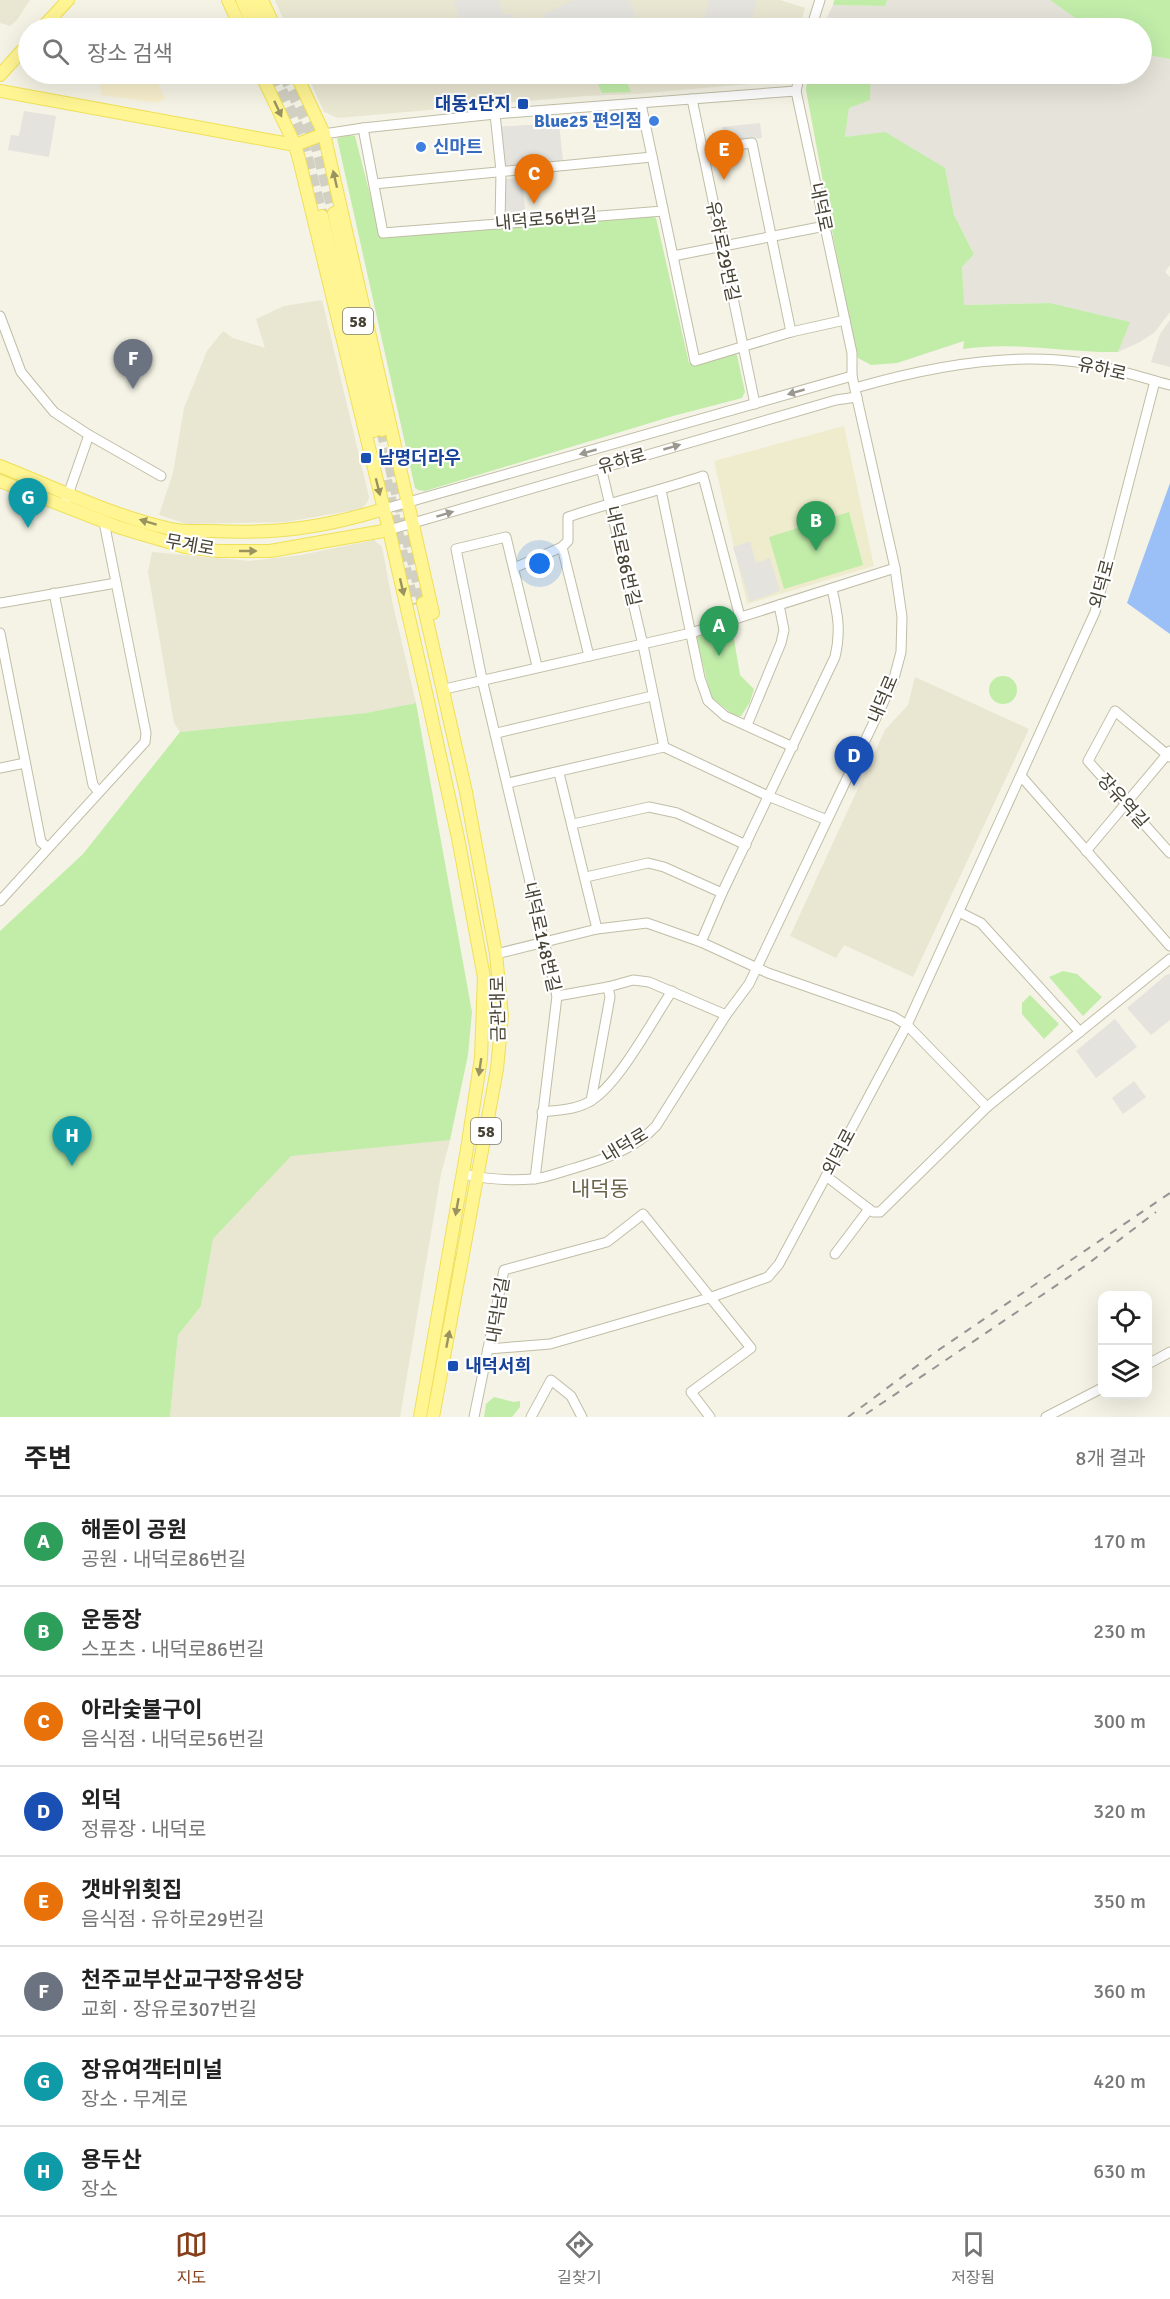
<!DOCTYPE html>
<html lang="ko">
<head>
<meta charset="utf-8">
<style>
  :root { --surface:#fff; --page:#f6f6f6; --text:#222; --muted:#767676; --line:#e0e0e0; --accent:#853f1a }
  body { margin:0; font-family:Signika,"Noto Sans KR",sans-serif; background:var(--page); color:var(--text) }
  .controls { position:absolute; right:18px; bottom:18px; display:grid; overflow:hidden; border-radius:12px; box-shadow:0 6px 24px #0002 }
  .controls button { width:54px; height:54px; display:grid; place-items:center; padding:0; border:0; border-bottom:2px solid var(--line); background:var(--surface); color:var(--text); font:30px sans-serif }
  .you { position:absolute; left:540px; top:564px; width:21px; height:21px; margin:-15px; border:4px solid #fff; border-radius:50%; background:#1a73e8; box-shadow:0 0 0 9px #1a73e833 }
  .badge { display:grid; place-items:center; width:39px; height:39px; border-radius:50%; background:var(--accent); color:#fff; font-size:20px; font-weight:700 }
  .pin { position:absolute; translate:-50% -50px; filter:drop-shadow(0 2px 3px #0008) }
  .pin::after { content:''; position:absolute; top:32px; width:21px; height:18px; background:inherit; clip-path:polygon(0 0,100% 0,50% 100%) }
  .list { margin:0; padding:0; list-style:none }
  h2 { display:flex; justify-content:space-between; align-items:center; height:78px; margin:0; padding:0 24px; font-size:26px }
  h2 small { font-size:20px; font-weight:400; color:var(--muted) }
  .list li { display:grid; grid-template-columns:39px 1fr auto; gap:18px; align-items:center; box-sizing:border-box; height:90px; padding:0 24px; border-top:2px solid var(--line) }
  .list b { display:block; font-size:22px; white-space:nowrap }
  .list p { margin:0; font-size:20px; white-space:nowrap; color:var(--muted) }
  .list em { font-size:20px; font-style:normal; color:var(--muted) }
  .icon { flex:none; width:33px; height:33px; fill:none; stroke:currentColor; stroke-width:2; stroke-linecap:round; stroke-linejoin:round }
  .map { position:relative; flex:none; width:1170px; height:1417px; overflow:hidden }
  .search { position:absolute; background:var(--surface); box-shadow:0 6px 24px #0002; left:18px; right:18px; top:18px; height:66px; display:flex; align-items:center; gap:15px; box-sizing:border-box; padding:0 21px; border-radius:33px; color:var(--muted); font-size:22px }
  .sheet { height:798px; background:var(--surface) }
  nav { display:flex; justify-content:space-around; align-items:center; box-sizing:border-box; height:84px; border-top:2px solid var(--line); background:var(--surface); font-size:16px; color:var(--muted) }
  nav a { display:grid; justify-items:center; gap:3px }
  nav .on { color:var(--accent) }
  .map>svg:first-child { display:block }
  .residential { fill:#e9e6d2 }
  .commercial { fill:#f8efce }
  .industrial { fill:#e6e3da }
  .education { fill:#efeccd }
  .green { fill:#c1eda9 }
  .parking { fill:#e4e3de }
  .water { fill:#9bbff7 }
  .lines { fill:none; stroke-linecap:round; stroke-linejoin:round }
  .major-tunnel { stroke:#d1d0c2; stroke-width:12; stroke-dasharray:12 6; stroke-linecap:butt }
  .minor-casing { stroke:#c1bda6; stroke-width:11 }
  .major-casing { stroke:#efe058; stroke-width:14 }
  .minor { stroke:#fff; stroke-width:9 }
  .major { stroke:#fff593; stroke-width:12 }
  .rail { stroke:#959595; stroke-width:2; stroke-dasharray:8 8; stroke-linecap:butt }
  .oneway { fill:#9a935f }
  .oneway2 { fill:#9a988f }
  .transit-dot { fill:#1a4fb4; stroke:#fff; stroke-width:2 }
  .shop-dot { fill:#3f7fe0; stroke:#fff; stroke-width:2 }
  .labels { text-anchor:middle; stroke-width:4.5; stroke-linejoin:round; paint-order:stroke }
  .shield { fill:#fff; stroke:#7e7b71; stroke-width:1.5 }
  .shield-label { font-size:16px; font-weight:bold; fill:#474334 }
  .transit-label { font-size:18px; font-weight:bold; fill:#164399; stroke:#fff; text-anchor:start }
  .shop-label { font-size:18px; font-weight:bold; fill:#366cbe; stroke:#fff; text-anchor:end }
  .street-label { font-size:18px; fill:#474334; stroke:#fff }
  .quarter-label { font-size:21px; fill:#6b644a; stroke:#fff }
</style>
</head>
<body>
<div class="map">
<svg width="1170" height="1417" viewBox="0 0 1170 1417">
  <rect width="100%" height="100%" fill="#f4f3e5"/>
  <g class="residential">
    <path d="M0,0h30l-13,20 -7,6 -10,-3z"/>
    <path d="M275,0h505l25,8 -6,20h-512z"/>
    <path d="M307,74h476l-10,8 -138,12 -50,2 -247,22 -14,-6z"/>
    <path d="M322,300l47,197 -2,6 -6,6 -75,13 -99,2 -28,-9 14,-42 11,-65 23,-57 16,-20 10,7 32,10 -9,-29 28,-13z"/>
    <path d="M374,540l8,7 11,58 23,98 -50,10 -186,19 -6,-9 -26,-151 4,-20 98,9 51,-6z"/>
    <path d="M915,677l114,52 -116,248 -69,-32 -8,13 -46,-22 95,-206 23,-25z"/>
    <path d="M450,1140l-9,34 -41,243h-230l8,-82 23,-29 12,-67 78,-84z"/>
  </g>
  <path class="commercial" d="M99,74h54l12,24 -7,5 -57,-8z"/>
  <g class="industrial">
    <path d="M887,0h163l39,28h-267l11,-23 52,1z"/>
    <path d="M1142,54l28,5v206l-5,7 5,5v35l-15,20 -15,10 -22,10 11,-30 -79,-19 -87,2 -1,-38 12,-14 -20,-37 -9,-48 -100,-31 4,-29 21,-9 1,-25h271z"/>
    <path d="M1170,320v47l-19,-5 9,-28z"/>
  </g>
  <path class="education" d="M844,426l30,140 -127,38 -33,-143z"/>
  <g class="green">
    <path d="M834,0h53l-2,6 -52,-1z"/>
    <path d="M1050,0h120v59l-28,-5v-26h-53z"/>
    <path d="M617,74h6l8,18 -29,1 -5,-11z"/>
    <path d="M808,74h63l-1,26 -21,8 -4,29 40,-5 60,36 9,47 20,39 -12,13 2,38 86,-2 80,19 -12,30c-52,1 -103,-11 -155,-3l1,-8 -67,22 -26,2 -13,-7 -16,-74 -36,-194z"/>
    <path d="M350,135l5,1 26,101 269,-22 6,3 33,145 44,-10 4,2 8,37 -3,6 -69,18 -248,75 -7,-1 -3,-2 -78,-350z"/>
    <path d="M849,512l14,53 -79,24 -15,-52z"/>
    <path d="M732,627l8,48 14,14 -4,13 -9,14h-6l-24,-19 -15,-60z"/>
    <circle cx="1003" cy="690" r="14"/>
    <path d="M416,703l56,309 -4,43 -18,85 -159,16 -78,83 -12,67 -23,29 -8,82h-170v-486l83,-77 97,-122 186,-19z"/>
    <path d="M1063,971l14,3 25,23 -19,19 -34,-39z"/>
    <path d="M1030,995l29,29 -15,15 -22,-25v-11z"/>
    <path d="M494,1397l20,5 6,-1v6l-8,10h-28l2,-13z"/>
  </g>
  <g class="parking">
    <path d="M459,0h39l7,16 6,-3 7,15h-53l-12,-25z"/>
    <path d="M574,0h55l12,28h-90l-7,-14z"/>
    <path d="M709,0h48l-8,28h-48z"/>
    <path d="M24,111l32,5 -7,41 -41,-7 3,-15 8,1z"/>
    <path d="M559,123l4,38 -62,7 -5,-41z"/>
    <path d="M760,123l2,15 -38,4 -2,-15z"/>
    <path d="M522,178l4,39 -20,3 -3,-41z"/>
    <path d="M750,541l6,22 14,-5 10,33 -30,11 -17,-55z"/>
    <path d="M1170,974v46l-19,15 -24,-27 39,-33z"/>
    <path d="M1115,1019l22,28 -41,31 -20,-27z"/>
    <path d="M1134,1081l12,16 -23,17 -11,-16z"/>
  </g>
  <path class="water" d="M1170,483v151l-43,-31z"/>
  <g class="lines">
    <g class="major-tunnel">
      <path d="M274,74l27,61 21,81"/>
      <path d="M284,74l31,66 19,73"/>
      <path d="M382,430l41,173"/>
      <path d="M386,480l27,125"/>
    </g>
    <defs>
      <g id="minor">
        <path d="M811,28l9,-28"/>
        <path d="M692,99l63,305"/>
        <path d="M641,104l54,257 96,-29 54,-12"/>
        <path d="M495,114l6,57 -1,53"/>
        <path d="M363,128l20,105 280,-22"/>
        <path d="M324,134l39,-6 132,-14 301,-23"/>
        <path d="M702,149l50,-6 39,189"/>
        <path d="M374,184l278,-27"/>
        <path d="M673,256l152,-30"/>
        <path d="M0,316l21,56 33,40 35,23 72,41"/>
        <path d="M855,388c69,-20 150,-36 222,-26 30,4 63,15 93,23"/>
        <path d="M601,467l42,178 21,102"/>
        <path d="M661,490l39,188 8,23 17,15 68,31"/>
        <path d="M64,506l25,-71"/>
        <path d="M384,509l468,-133"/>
        <path d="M389,530l447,-130 21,-3"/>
        <path d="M562,547l27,109"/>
        <path d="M514,568l48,-21 6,-6v-24c44,-15 90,-26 135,-41l37,141"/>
        <path d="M54,593l39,192 6,7"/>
        <path d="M0,603l116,-20"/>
        <path d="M0,633l41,209 7,6"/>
        <path d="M449,688l242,-55 204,-65"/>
        <path d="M747,725l34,-82 3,-13 -5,-25"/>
        <path d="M497,733l155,-37"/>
        <path d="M1170,757l-55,-46 -27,50 82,92"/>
        <path d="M0,768l25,-5"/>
        <path d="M559,773l38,156"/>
        <path d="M1021,776l149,170"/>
        <path d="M508,783l156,-36 104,49 59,24"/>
        <path d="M573,824l76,-17 28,6 69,32"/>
        <path d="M1086,851l84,-100"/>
        <path d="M586,877l62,-14 16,4 58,26"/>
        <path d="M0,901l145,-159 1,-9 -42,-211"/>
        <path d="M959,912l22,11 99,109"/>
        <path d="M701,942l21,-49 113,-236c6,-26 3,-42 -3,-68"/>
        <path d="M496,954l101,-25 50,-6 54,19 67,31 126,44 13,8 80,82"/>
        <path d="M557,996l51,-9 25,-7 16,2 77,33"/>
        <path d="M591,1101l19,-104 -2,-10"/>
        <path d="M542,1112c17,-2 35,-2 50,-12 28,-18 60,-79 80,-109"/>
        <path d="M463,1174c23,5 47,7 70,5 11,-1 22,-5 32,-8 33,-10 67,-19 91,-45l70,-111 23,-31 144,-302 8,-30 1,-35 -7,-49 -43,-192v-23l-56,-262 4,-17"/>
        <path d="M826,1176l47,36h7l107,-105 183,-148"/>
        <path d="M535,1179l22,-183 -75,-317 -26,-130 50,-12 31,129"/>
        <path d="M835,1254l34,-45"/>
        <path d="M488,1349l62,-5 159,-46 59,-21 11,-13 128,-239 188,-413 60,-231"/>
        <path d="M1148,1364l22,-12"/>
        <path d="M474,1417l30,-147 103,-28 36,-28 108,134 -60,44 19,25"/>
        <path d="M531,1417l20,-37 20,16 11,21"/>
        <path d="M1046,1417l56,-29"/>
      </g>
      <g id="major">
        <path d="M228,0l13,28"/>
        <path d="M242,0l12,28"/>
        <path d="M251,0l13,28"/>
        <path d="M262,0l13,28"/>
        <path d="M42,28l26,-28"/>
        <path d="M261,74l34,71 4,14 90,371 39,171 30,137 26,139 -3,81 -14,91 -47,268"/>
        <path d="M296,74l28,60 109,479"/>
        <path d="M0,75l28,-31"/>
        <path d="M0,91l295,54 29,-11"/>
        <path d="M334,213l48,217"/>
        <path d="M322,216l52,215"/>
        <path d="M0,466c56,22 112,50 171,63 13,3 28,2 41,2 65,3 110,-3 172,-22"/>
        <path d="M0,481l118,46 67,20 33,4h52l119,-21"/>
        <path d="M423,603l43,189 30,162 6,62 -5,53 -64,348"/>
      </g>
    </defs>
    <use href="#minor" class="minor-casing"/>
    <use href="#major" class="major-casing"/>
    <use href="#minor" class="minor"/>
    <use href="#major" class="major"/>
    <g class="rail">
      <path d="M866,1414l219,-148 71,-54"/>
      <path d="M848,1417l89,-66 233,-158"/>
    </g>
  </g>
  <defs><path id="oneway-solid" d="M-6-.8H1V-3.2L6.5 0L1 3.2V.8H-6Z" transform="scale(1.5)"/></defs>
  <g class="oneway">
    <use href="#oneway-solid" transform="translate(278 109) rotate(65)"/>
    <use href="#oneway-solid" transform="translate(335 179) rotate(-103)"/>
    <use href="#oneway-solid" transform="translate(378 487) rotate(76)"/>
    <use href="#oneway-solid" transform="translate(148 522) rotate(-163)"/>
    <use href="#oneway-solid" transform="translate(248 551)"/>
    <use href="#oneway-solid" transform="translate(402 587) rotate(77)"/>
    <use href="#oneway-solid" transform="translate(480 1067) rotate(98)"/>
    <use href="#oneway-solid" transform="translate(457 1207) rotate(100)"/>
    <use href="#oneway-solid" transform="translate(448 1339) rotate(-79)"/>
  </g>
  <g class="oneway2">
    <use href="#oneway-solid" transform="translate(796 392) rotate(164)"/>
    <use href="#oneway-solid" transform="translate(672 447) rotate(-16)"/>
    <use href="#oneway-solid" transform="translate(588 452) rotate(164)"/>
    <use href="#oneway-solid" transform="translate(445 514) rotate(-17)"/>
  </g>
  <g class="transit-dot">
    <rect x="517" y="98" width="12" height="12" rx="3"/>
    <rect x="360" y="452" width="12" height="12" rx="3"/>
    <rect x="447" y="1360" width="12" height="12" rx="3"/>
  </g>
  <g class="shop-dot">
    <circle cx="654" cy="121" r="6"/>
    <circle cx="421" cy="147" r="6"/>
  </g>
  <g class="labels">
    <g class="shield">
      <rect x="343" y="308" width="30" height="26" rx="4.5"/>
      <rect x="471" y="1118" width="30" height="26" rx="4.5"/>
    </g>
    <g class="shield-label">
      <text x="358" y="327">58</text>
      <text x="486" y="1137">58</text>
    </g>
    <g class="transit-label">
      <text x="511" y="110" text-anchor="end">대동1단지</text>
      <text x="378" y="464">남명더라우</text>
      <text x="465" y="1372">내덕서희</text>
    </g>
    <g class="shop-label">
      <text x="642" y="127">Blue25 편의점</text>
      <text x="433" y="153" text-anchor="start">신마트</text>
    </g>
    <g class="street-label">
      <text transform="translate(821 207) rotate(78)" y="6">내덕로</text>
      <text transform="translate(546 219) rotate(-5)" y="6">내덕로56번길</text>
      <text transform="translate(723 251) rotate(78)" y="6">유하로29번길</text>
      <text transform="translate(1102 369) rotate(13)" y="6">유하로</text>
      <text transform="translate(622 461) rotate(-16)" y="6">유하로</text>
      <text transform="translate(190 545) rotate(10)" y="6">무계로</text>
      <text transform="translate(623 556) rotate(77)" y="6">내덕로86번길</text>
      <text transform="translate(1102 584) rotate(-75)" y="6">외덕로</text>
      <text transform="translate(883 699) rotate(-67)" y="6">내덕로</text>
      <text transform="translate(1123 801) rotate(48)" y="6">장유역길</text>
      <text transform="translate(542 937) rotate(77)" y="6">내덕로148번길</text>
      <text transform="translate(498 1009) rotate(-91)" y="6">금관대로</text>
      <text transform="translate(625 1145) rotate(-31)" y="6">내덕로</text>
      <text transform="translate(839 1152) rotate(-62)" y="6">외덕로</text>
      <text transform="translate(498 1310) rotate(-81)" y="6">내덕남길</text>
    </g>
    <g class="quarter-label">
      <text x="600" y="1196">내덕동</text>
    </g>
  </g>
</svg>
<div class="controls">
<button><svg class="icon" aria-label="locate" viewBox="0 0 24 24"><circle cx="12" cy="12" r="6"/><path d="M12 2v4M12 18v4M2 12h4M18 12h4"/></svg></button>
<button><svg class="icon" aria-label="layers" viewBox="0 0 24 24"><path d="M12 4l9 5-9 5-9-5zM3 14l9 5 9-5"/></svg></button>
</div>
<div class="you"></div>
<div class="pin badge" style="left:719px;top:656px;background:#2e9e5b">A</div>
<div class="pin badge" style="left:816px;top:551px;background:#2e9e5b">B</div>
<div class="pin badge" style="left:534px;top:204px;background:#e8710a">C</div>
<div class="pin badge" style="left:854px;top:786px;background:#1a4fb4">D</div>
<div class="pin badge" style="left:724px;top:180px;background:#e8710a">E</div>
<div class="pin badge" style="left:133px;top:389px;background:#6b7280">F</div>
<div class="pin badge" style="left:28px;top:528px;background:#0f9aa8">G</div>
<div class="pin badge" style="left:72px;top:1166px;background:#0f9aa8">H</div>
<div class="search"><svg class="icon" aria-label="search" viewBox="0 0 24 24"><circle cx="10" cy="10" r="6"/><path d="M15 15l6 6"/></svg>장소 검색</div>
</div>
<section class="sheet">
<h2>주변<small>8개 결과</small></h2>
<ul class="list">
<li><span class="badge" style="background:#2e9e5b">A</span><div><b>해돋이 공원</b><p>공원 · 내덕로86번길</p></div><em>170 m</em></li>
<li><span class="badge" style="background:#2e9e5b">B</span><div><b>운동장</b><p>스포츠 · 내덕로86번길</p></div><em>230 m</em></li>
<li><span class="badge" style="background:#e8710a">C</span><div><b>아라숯불구이</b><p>음식점 · 내덕로56번길</p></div><em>300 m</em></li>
<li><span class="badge" style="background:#1a4fb4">D</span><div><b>외덕</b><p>정류장 · 내덕로</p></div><em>320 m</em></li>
<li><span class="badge" style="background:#e8710a">E</span><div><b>갯바위횟집</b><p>음식점 · 유하로29번길</p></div><em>350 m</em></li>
<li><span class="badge" style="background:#6b7280">F</span><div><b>천주교부산교구장유성당</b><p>교회 · 장유로307번길</p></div><em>360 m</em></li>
<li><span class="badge" style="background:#0f9aa8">G</span><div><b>장유여객터미널</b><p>장소 · 무계로</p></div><em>420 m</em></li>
<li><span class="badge" style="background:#0f9aa8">H</span><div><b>용두산</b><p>장소</p></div><em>630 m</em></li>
</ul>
</section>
<nav>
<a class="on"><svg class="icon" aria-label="map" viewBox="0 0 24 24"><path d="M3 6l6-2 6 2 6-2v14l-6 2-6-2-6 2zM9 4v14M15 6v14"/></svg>지도</a>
<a><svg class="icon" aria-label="directions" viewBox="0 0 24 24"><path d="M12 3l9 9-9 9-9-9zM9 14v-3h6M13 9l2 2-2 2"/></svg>길찾기</a>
<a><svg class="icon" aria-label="saved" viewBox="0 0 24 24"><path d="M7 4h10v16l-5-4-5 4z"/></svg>저장됨</a>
</nav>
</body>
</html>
